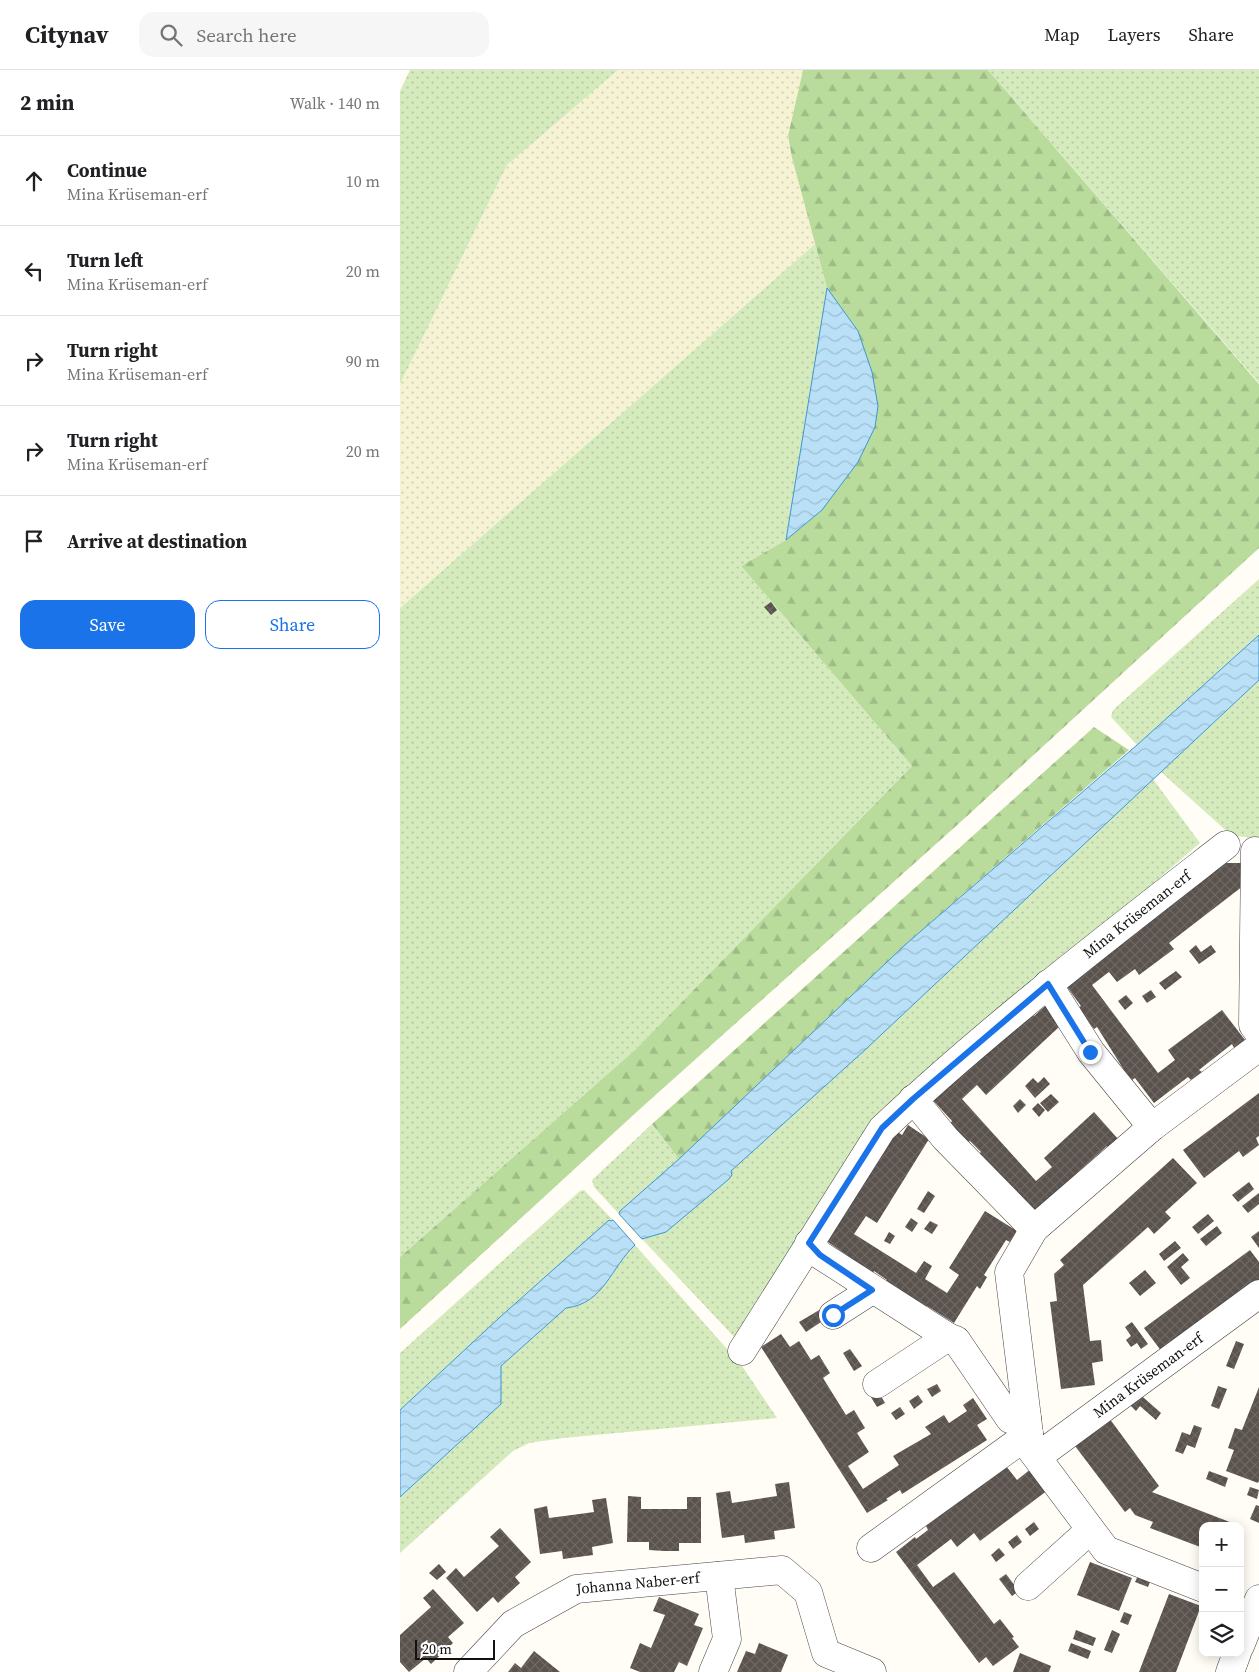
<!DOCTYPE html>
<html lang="en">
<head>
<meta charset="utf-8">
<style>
  :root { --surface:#fff; --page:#f6f6f6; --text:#202124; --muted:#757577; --line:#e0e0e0; --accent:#1a73e8 }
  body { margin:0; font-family:"Source Serif 4",serif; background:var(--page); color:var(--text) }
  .controls { position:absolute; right:15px; bottom:15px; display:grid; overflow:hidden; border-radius:10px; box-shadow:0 2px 12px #0003 }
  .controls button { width:45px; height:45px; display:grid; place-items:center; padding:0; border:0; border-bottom:1px solid var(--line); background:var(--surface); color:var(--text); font:25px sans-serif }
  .scale { position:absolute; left:15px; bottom:12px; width:80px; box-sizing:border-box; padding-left:5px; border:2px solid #111; border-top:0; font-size:14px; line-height:18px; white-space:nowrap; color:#111; -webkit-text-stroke:4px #fff; paint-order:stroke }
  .stop { position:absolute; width:15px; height:15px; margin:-11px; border:4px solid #1a73e8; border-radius:50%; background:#fff }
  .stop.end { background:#1a73e8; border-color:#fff; box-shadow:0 1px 5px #0008 }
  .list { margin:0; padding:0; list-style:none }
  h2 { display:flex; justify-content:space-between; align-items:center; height:65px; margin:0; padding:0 20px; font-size:21px }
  h2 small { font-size:16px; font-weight:400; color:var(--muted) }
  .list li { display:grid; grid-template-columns:32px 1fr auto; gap:15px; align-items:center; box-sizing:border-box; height:90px; padding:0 20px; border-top:1px solid var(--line) }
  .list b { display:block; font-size:19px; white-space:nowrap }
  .list p { margin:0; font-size:16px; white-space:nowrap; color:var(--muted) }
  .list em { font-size:16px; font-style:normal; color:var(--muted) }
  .actions { display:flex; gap:10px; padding:15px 20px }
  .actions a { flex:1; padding:11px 0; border:1px solid var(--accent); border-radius:15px; text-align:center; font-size:18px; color:var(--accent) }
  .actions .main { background:var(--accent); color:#fff }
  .icon { flex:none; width:28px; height:28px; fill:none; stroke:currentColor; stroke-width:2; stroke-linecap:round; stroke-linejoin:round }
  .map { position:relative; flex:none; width:859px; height:1602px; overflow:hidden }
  header { display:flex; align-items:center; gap:30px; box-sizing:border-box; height:70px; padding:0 25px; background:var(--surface); border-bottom:1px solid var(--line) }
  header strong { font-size:24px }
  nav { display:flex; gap:28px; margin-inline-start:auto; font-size:18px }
  .search { width:350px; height:45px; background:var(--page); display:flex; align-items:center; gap:12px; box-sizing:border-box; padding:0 18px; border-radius:15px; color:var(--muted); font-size:19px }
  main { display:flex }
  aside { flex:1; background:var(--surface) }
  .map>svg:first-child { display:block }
  .farmland { fill:url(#farmland-dots) }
  .grass { fill:url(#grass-dots) }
  .forest { fill:url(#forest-firs) }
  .water { fill:url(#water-waves); stroke:#3f96cf }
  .building { fill:url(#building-cross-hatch) }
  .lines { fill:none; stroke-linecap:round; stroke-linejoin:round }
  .minor-casing { stroke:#444; stroke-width:29 }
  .minor { stroke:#fff; stroke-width:28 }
  .route { stroke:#1a73e8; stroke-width:6 }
  .labels { text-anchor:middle; stroke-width:5; stroke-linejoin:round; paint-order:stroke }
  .street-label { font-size:15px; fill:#111; stroke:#fff }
</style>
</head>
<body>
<header>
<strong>Citynav</strong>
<div class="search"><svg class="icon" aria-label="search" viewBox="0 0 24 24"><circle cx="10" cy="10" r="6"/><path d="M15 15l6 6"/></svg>Search here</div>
<nav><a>Map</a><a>Layers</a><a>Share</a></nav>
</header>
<main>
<aside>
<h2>2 min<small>Walk · 140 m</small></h2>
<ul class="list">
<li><svg class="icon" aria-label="ahead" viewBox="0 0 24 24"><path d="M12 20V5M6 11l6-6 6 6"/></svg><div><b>Continue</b><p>Mina Krüseman-erf</p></div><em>10 m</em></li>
<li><svg class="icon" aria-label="left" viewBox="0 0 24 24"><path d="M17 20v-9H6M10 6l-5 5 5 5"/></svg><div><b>Turn left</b><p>Mina Krüseman-erf</p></div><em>20 m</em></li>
<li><svg class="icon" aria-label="right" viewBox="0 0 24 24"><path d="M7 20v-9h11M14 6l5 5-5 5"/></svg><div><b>Turn right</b><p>Mina Krüseman-erf</p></div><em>90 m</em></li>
<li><svg class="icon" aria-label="right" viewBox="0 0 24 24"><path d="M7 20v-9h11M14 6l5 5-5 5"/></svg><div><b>Turn right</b><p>Mina Krüseman-erf</p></div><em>20 m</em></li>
<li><svg class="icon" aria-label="arrive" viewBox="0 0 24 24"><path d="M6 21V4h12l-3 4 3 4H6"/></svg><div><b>Arrive at destination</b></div></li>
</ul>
<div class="actions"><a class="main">Save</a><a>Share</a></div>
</aside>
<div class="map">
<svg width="859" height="1602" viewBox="0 0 859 1602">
  <defs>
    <pattern id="farmland-dots" width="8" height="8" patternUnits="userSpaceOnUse" patternTransform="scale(1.25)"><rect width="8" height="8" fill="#f6f3d4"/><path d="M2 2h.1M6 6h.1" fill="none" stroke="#d2cfb5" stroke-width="1.8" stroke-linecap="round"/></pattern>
    <pattern id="grass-dots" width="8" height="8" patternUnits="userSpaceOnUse" patternTransform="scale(1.25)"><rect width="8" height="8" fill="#d5ebbd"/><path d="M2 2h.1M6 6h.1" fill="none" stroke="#b6c8a1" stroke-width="1.8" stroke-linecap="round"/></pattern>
    <pattern id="forest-firs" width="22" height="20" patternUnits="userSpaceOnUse" patternTransform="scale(1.25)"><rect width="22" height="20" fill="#b9dc9c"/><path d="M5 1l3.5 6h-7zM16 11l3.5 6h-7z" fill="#9ebc85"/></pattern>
    <pattern id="water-waves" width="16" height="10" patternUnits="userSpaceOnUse" patternTransform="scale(1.25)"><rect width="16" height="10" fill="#b9e0f7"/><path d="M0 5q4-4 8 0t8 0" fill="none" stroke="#9ebfd3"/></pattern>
    <pattern id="building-cross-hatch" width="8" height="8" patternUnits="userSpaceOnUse" patternTransform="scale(1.25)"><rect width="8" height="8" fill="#5a524d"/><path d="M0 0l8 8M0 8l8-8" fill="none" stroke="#6d6662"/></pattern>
  </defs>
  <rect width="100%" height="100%" fill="#fffdf5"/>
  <path class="farmland" d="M218,0h185l-15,67 4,21 23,86 -415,364v-224l107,-219z"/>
  <g class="grass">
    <path d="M10,0h208l-111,95 -107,219v-293z"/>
    <path d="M588,0h271v313z"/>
    <path d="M415,174l12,44 -41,252 -45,26 171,200 -276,283 -236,208v-649z"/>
    <path d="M859,509v56l-122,110 -26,-28 2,-7z"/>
    <path d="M859,610v158l-27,-2 -71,-64z"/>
    <path d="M753,709l47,64 -266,229 -196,269 -96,-102 24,-8 63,-52 3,-4 -1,-4 135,-122z"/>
    <path d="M252,1054l27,35 -59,52 -1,3 -25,-27 -2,-7z"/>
    <path d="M184,1120l29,30 -3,1h-1l-110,97 -99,92v-57l180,-162z"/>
    <path d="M235,1175l107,121 35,52 -214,20 -34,5 -16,8 -113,102v-56l101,-93v-38l65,-58c38,-4 45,-41 69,-63z"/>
  </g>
  <g class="forest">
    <path d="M403,0h185l271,314v164l-294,270 -324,290 -241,221v-72l236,-208 276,-283 -171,-200 45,-26 36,-30 36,-179 -31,-43 -35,-130 -4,-22z"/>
    <path d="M694,657l35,23 -223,194 -227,215 -27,-35z"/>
  </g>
  <g class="water">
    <path d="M427,218l31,43 14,41 6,34 -3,21 -17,35 -36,48 -36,30z"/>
    <path d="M859,565v45l-393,369 -135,122 1,4 -3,4 -63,53 -24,7 -23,-25 1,-3 59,-52 227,-215 231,-199z"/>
    <path d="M209,1150l2,1 2,-1 22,25c-24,22 -31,59 -69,63l-65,58v38l-101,93v-87l99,-92z"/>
  </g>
  <g class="building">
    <path d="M371,532l6,8 -6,5 -7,-8z"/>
    <path d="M819,793h25l-1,23 -74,57 5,6 -35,26 -4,-6 -18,13 -8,-10 -17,13 66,88 17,-13 -7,-10 54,-40 23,30 -11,8 -2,-4 -33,26 3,2 -11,8 -3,-3 -34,26 -19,-25 -3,2 -8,-10 -27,-43 -3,2 -16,-21 3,-2 -19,-26z"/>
    <path d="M796,875l5,7 10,-7 5,7 -17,12 -10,-13z"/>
    <path d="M776,901l6,6 -17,13 -6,-7z"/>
    <path d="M751,920l5,7 -9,6 -5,-7z"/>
    <path d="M726,925l7,8 -8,7 -7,-9z"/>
    <path d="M652,930l12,17 -7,7 2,3 -73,68 -9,-10 -15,14 74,82 16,-14 -8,-9 50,-46 25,28 -10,9 -2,-3 -31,28 2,3 -9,9 -3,-3 -32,29 -55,-58 2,-2 -11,-11 -3,2 -17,-19 2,-3 -21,-23 97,-88 6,6z"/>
    <path d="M644,1007l6,7 -15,14 -10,-12 8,-8 5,5z"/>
    <path d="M859,1023v43l-3,2 3,7 -16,12 -4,-6 -35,27 -21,-28z"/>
    <path d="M651,1024l8,8 -11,10 -8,-9z"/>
    <path d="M620,1029l6,6 -8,8 -5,-7z"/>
    <path d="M638,1033l7,7 -6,7 -7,-8z"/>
    <path d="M508,1055l21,14 -52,84 -11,-7 -12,18 62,39 8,-12 8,5 -7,13 22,14 12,-18 -10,-7 36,-57 32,20 -7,11 -4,-2 -22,35 3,2 -7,12 -3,-3 -23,37 -27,-17 -2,3 -39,-27 1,-2 -13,-9 -2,4 -23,-14 2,-3 -26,-18 70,-110 7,5z"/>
    <path d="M773,1088l24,25 -32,29 6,6 -17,16 -6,-7 -65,58 7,56 11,-1 2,21 -11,2 3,22 -34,4 -11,-87 7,-1 -3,-27 10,-9 -4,-5z"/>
    <path d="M849,1112l5,7 -16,13 -6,-7z"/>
    <path d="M528,1121l7,5 -11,17 -7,-4z"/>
    <path d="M859,1123v11l-11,9 -6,-7z"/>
    <path d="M808,1144l6,7 -16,13 -6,-7z"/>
    <path d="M511,1148l7,5 -6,9 -7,-5z"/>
    <path d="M530,1151l8,4 -6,9 -8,-5z"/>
    <path d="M817,1156l5,7 -16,13 -6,-7z"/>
    <path d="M859,1161v17l-8,-11z"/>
    <path d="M489,1162l6,4 -5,8 -6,-3z"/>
    <path d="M775,1171l6,7 -17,13 -5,-7z"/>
    <path d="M850,1180l9,12v24l-94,70 -21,-28z"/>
    <path d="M783,1183l6,7 -8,7 9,11 -9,7 -14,-18z"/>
    <path d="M745,1200l11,13 -16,13 -11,-13z"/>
    <path d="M421,1239l6,9 -21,14 -7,-10z"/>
    <path d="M732,1252l16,22 -7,5 -4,-6 -6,4 -5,-7 5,-4 -6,-9z"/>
    <path d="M381,1264l9,13 9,-6 12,19 8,-5 11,18 -7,5 23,37 8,-5 11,18 -8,5 12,19 -21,14 15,23 36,-24 -6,-9 38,-22 -6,-7 19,-12 5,8 18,-12 -4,-6 10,-7 14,21 -10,6 10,15 -85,54 -2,-4 -14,9 2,1 -21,13 -106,-166z"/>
    <path d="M836,1271l8,3 -10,25 -8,-3z"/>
    <path d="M450,1279l12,17 -8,5 -11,-18z"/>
    <path d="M474,1314l11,19 -8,4 -11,-18z"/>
    <path d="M537,1314l4,7 -9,6 -5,-8z"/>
    <path d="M818,1316l9,3 -8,20 -8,-3z"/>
    <path d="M859,1317v94l-1,2 -32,-12 8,-21 -6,-2 7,-20 7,2z"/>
    <path d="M736,1321l25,22 -5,7 -16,-14 -4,5 -12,-12z"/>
    <path d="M518,1325l5,7 -9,7 -5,-8z"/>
    <path d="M500,1337l5,7 -9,6 -5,-7z"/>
    <path d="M704,1341l55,75 -7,6 88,34h-37v22l-53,-20 3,-6 -18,-7 -5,-7 -5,4 -53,-70z"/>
    <path d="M794,1355l8,3 -7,20 -8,-3 -4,9 -8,-3 7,-19 8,3z"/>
    <path d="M606,1396l11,14 15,-12 16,22 -68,51 -6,-8 -17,14 -6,-8 -34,26 16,22 21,-15 40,52 6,-5 14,18 -2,1 7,9 -26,19 -7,-9 -7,6 -83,-111 19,-15 1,2 12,-9 -2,-4z"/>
    <path d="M809,1401l19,7 -3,9 -19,-8z"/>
    <path d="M389,1412l6,46 -21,3 1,8 -30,4 -1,-8 -22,3 -6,-45 14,-2 2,12 45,-7 -2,-12z"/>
    <path d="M850,1417l9,3 -2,9 -10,-4z"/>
    <path d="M228,1426l13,1v12h46v-12h14v46h-22v8h-15l-15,-1v-8h-22z"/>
    <path d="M206,1428l7,45 -21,4 1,8 -30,4 -1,-8 -22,3 -6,-45 13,-3 2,12 23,-3 22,-3 -2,-12z"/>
    <path d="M856,1435l3,1v17l-9,-4z"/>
    <path d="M634,1452l5,7 -9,7 -5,-7z"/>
    <path d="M100,1458l31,34 -16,15 5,6 -22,20 -5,-6 -16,15 -31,-34 10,-10 8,9 35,-31 -9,-9z"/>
    <path d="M617,1465l5,7 -9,7 -5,-7z"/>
    <path d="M599,1478l6,7 -9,7 -5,-7z"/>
    <path d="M690,1492l42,16 -13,33 -42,-16z"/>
    <path d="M39,1494l7,8 -9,8 -8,-7z"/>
    <path d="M606,1504l13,17 -7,5 -13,-17z"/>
    <path d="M739,1504l12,5 -3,8 -13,-5z"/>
    <path d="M33,1519l31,34 -16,14 5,6 -22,21 -5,-6 -17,14 -9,-10v-27l31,-28 -8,-9z"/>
    <path d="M769,1524l32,12 -8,21 -17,45h-37z"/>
    <path d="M259,1527l40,17 -5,11 9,3 -16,38 -8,-4 -5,10h-34l-10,-4 10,-25 11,5 14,-33 -12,-4z"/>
    <path d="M724,1542l8,3 -4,10 -8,-3z"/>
    <path d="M676,1560l20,8 -3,8 -20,-7z"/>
    <path d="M712,1560l8,4 -8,19 -8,-3z"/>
    <path d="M359,1573l29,12 -7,17h-44l9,-21 9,3z"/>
    <path d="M671,1573l20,8 -3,8 -20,-8z"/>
    <path d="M134,1581l26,21h-52l7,-9 6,5z"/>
    <path d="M620,1583l31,13 -2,6h-36z"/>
  </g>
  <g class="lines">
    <defs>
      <g id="minor">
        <path d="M855,781l-2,174 6,8"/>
        <path d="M648,914l43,68 61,75"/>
        <path d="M513,1029l32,39 89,91"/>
        <path d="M409,1173l11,12 128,82 8,3 54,79 17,-1"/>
        <path d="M433,1245l39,-25"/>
        <path id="s1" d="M342,1281l140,-222c108,-102 227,-193 344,-284"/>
        <path d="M477,1314l71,-47"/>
        <path id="s2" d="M637,1387l222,-163"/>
        <path d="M471,1478l158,-114"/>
        <path d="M628,1516l62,-56"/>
        <path d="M803,1518l-97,-38 -77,-103v-13l-20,-162 25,-43 118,-102 107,-80"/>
        <path d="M840,1576l19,-47"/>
        <path id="s3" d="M68,1602l45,-48 63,-35 206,-19 26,22 18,61 46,19"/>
        <path d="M313,1602l14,-33 -8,-63"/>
        <path d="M830,1602l7,-19"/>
      </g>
    </defs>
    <use href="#minor" class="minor-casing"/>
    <use href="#minor" class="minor"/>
  </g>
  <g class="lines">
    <path class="route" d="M433,1245l39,-25 -52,-35 -11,-12 73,-115 31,-29 135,-115 42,68"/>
  </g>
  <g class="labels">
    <g class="street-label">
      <text dy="5" stroke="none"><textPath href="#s1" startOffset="596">Mina Krüseman-erf</textPath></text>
      <text dy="5" stroke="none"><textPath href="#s2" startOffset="138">Mina Krüseman-erf</textPath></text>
      <text dy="5" stroke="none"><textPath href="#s3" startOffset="200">Johanna Naber-erf</textPath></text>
    </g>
  </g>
</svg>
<div class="controls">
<button>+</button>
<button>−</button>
<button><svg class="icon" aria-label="layers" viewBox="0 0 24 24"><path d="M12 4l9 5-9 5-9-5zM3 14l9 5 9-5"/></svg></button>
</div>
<div class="scale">20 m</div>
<div class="stop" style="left:433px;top:1245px"></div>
<div class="stop end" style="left:690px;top:982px"></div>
</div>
</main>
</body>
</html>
